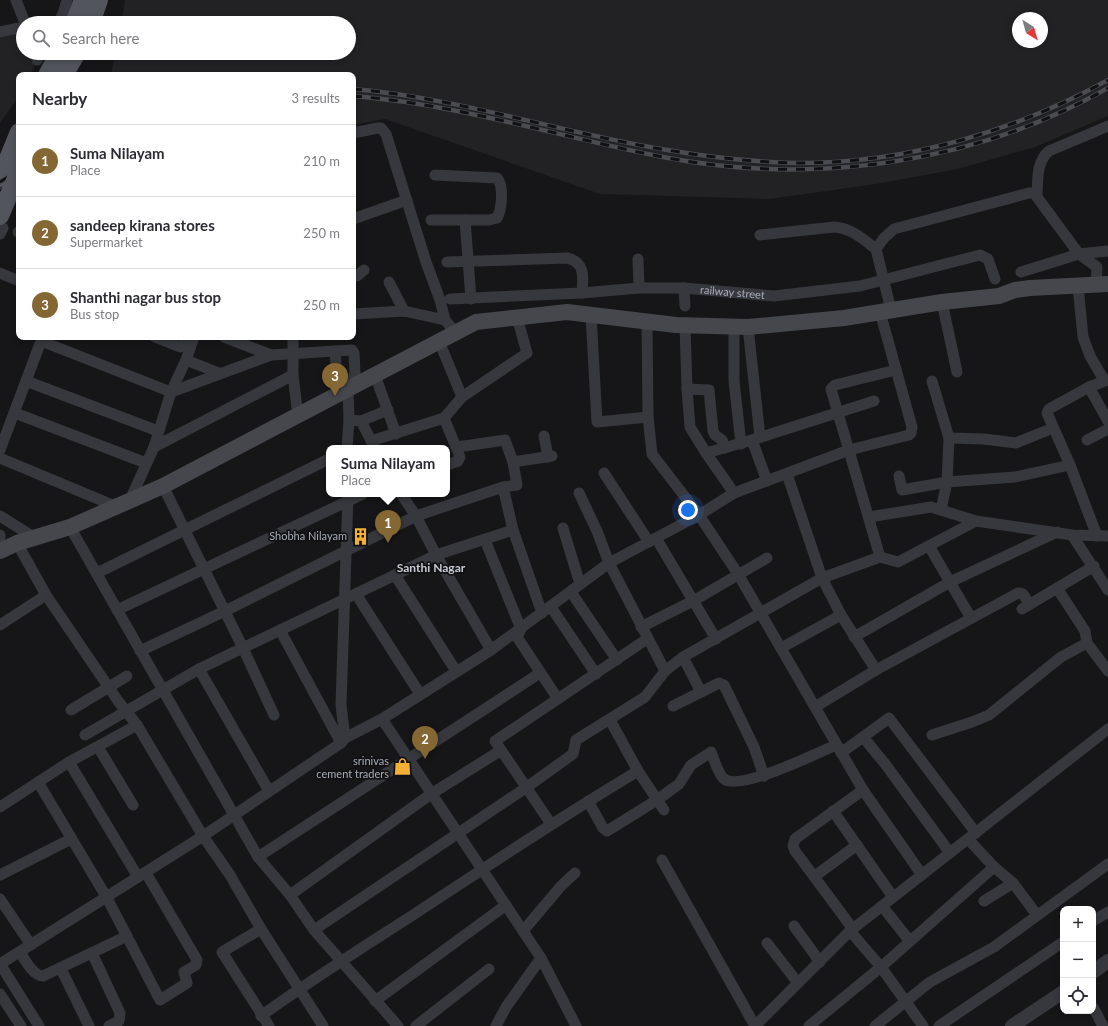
<!DOCTYPE html>
<html lang="en">
<head>
<meta charset="utf-8">
<style>
  :root { --surface:#fff; --page:#f2f2f3; --text:#2b2b33; --muted:#7c7c81; --line:#e1e1e2; --accent:#856733 }
  body { margin:0; font-family:Lato,sans-serif; background:var(--page); color:var(--text) }
  .controls { position:absolute; right:12px; bottom:12px; display:grid; overflow:hidden; border-radius:8px; box-shadow:0 2px 6px #0003 }
  .controls button { width:36px; height:36px; display:grid; place-items:center; padding:0; border:0; border-bottom:1px solid var(--line); background:var(--surface); color:var(--text); font:20px sans-serif }
  .compass { position:absolute; left:1012px; top:12px; width:36px; height:36px; border-radius:50%; background:var(--surface); box-shadow:0 2px 6px #0003; rotate:143deg }
  .you { position:absolute; left:688px; top:510px; width:14px; height:14px; margin:-10px; border:3px solid #fff; border-radius:50%; background:#1a73e8; box-shadow:0 0 0 6px #1a73e833 }
  .badge { display:grid; place-items:center; width:26px; height:26px; border-radius:50%; background:var(--accent); color:#fff; font-size:13px; font-weight:700 }
  .pin { position:absolute; translate:-50% -33px; filter:drop-shadow(0 1px 2px #0008) }
  .pin::after { content:''; position:absolute; top:21px; width:14px; height:12px; background:inherit; clip-path:polygon(0 0,100% 0,50% 100%) }
  .popup { position:absolute; left:326px; top:445px; width:124px; height:52px; box-sizing:border-box; display:grid; place-content:center; border-radius:8px; background:var(--surface); filter:drop-shadow(0 1px 3px #0005); font-size:13px; white-space:nowrap; color:var(--muted) }
  .popup b { font-size:15px; color:var(--text) }
  .popup::after { content:''; position:absolute; left:50%; top:100%; margin-left:-8px; border:8px solid transparent; border-top-color:var(--surface) }
  .list { margin:0; padding:0; list-style:none }
  h2 { display:flex; justify-content:space-between; align-items:center; height:52px; margin:0; padding:0 16px; font-size:17px }
  h2 small { font-size:13px; font-weight:400; color:var(--muted) }
  .list li { display:grid; grid-template-columns:26px 1fr auto; gap:12px; align-items:center; box-sizing:border-box; height:72px; padding:0 16px; border-top:1px solid var(--line) }
  .list b { display:block; font-size:15px; white-space:nowrap }
  .list p { margin:0; font-size:13px; white-space:nowrap; color:var(--muted) }
  .list em { font-size:13px; font-style:normal; color:var(--muted) }
  .icon { flex:none; width:22px; height:22px; fill:none; stroke:currentColor; stroke-width:2; stroke-linecap:round; stroke-linejoin:round }
  .map { position:relative; flex:none; width:1108px; height:1026px; overflow:hidden }
  .search { position:absolute; background:var(--surface); box-shadow:0 2px 6px #0003; left:16px; top:16px; width:340px; height:44px; display:flex; align-items:center; gap:10px; box-sizing:border-box; padding:0 14px; border-radius:22px; color:var(--muted); font-size:15px }
  .panel { position:absolute; background:var(--surface); box-shadow:0 2px 6px #0003; left:16px; top:72px; width:340px; height:268px; border-radius:8px }
  .map>svg:first-child { display:block }
  .built { fill:#222225; fill-rule:evenodd }
  .lines { fill:none; stroke-linecap:round; stroke-linejoin:round }
  .minor { stroke:#37383d; stroke-width:11 }
  .tertiary { stroke:#37383d; stroke-width:14 }
  .secondary { stroke:#45474d; stroke-width:16 }
  .primary { stroke:#53555c; stroke-width:18 }
  .rail-casing { stroke:#4a4c52; stroke-width:4.5 }
  .rail { stroke:#111113; stroke-width:3; stroke-dasharray:9; stroke-linecap:butt }
  .primary-bridge { stroke:#53555c; stroke-width:18 }
  .labels { text-anchor:middle; stroke-width:3.5; stroke-linejoin:round; paint-order:stroke }
  .street-label { font-size:11px; fill:#a8adb8; stroke:#111113 }
  .poi-label { font-size:11px; fill:#a8adb8; stroke:#111113; text-anchor:end }
  .neighbourhood-label { font-size:12px; font-weight:bold; fill:#c9ccd4; stroke:#111113 }
</style>
</head>
<body>
<div class="map">
<svg width="1108" height="1026" viewBox="0 0 1108 1026">
  <rect width="100%" height="100%" fill="#161618"/>
  <g class="built">
    <path d="M125,0h983v116l-73,31 -77,22 -82,15 -107,15 -169,-5 -215,-75 -32,6v-50h-242l4,-22h234v-30h-228zM1018,18h24v24h-24z"/>
    <path d="M23,25v28h16l-8,22h-12v21l-19,27v-94z"/>
  </g>
  <g class="lines">
    <g class="minor">
      <path d="M16,0l9,23"/>
      <path d="M58,23l5,-9 4,-14"/>
      <path d="M0,32l23,-5"/>
      <path d="M37,60l4,-7"/>
      <path d="M353,133l25,-5h3l5,6 40,128 14,38 5,20 10,12"/>
      <path d="M1037,195c1,-15 -1,-33 12,-44l59,-25"/>
      <path d="M353,219l54,-19"/>
      <path d="M431,220h58l8,-2c5,-9 7,-33 0,-40l-62,-3"/>
      <path d="M465,220l6,79"/>
      <path d="M18,232h1"/>
      <path d="M0,234l3,-6"/>
      <path d="M760,235l74,-8c17,1 29,12 42,22l15,61"/>
      <path d="M876,249l8,-11 10,-9 135,-36h5l45,61 18,13 -1,18"/>
      <path d="M638,259l1,29"/>
      <path d="M447,262l120,-4c19,4 16,20 15,35"/>
      <path d="M1021,272l58,-18 29,-3"/>
      <path d="M0,273l19,8"/>
      <path d="M353,276h4l7,-6"/>
      <path d="M389,282l15,29"/>
      <path d="M1078,286l5,51 7,19 14,24"/>
      <path d="M684,288l1,18"/>
      <path id="s1" d="M450,299l132,-6 57,-5h45l90,8 86,-10 120,-31 8,4 7,20"/>
      <path d="M942,302l15,70"/>
      <path d="M353,314l51,-3 41,9"/>
      <path d="M591,315l6,107 51,-5"/>
      <path d="M647,321l1,96 4,37 47,61 39,59 125,216 59,85"/>
      <path d="M685,325l2,64 3,38 16,26 28,40"/>
      <path d="M734,327v54l7,63"/>
      <path d="M748,327l12,110"/>
      <path d="M155,337l25,10 3,-2 4,-8"/>
      <path d="M224,337l47,18"/>
      <path d="M293,337v38l5,41"/>
      <path d="M439,341l23,56"/>
      <path d="M335,351l3,43"/>
      <path d="M186,360l33,13"/>
      <path d="M375,375l21,59"/>
      <path d="M26,381l132,50"/>
      <path d="M932,381l17,57 -2,44 -6,28"/>
      <path d="M1089,387l19,34"/>
      <path d="M687,389l22,1 4,41 2,4 7,5 3,8"/>
      <path d="M15,413l131,50"/>
      <path d="M444,418l16,39 -2,4 -11,4"/>
      <path d="M349,420l12,1 14,27"/>
      <path d="M361,421l27,-11"/>
      <path d="M544,436l4,21"/>
      <path d="M949,438l35,1 32,4 37,-15"/>
      <path d="M752,440l15,41"/>
      <path d="M1087,440l21,-11"/>
      <path d="M371,441l73,-23 18,-21 65,-44 -10,-36"/>
      <path d="M154,447l139,-72"/>
      <path d="M0,450l41,-109 130,51 100,-37 81,-5 2,3 1,20 -7,15 1,32 -2,28"/>
      <path d="M706,453l46,-13 122,-39"/>
      <path d="M0,458l115,48"/>
      <path d="M513,462l39,-6"/>
      <path d="M604,473l45,69"/>
      <path d="M787,474l35,104 19,37 35,55"/>
      <path d="M899,476l3,14 45,-8 68,-5 55,-12"/>
      <path d="M163,486l80,162 31,67"/>
      <path d="M503,487l10,43 29,83"/>
      <path d="M579,493l18,38 12,32 56,108"/>
      <path d="M401,494l15,22 20,39 55,95"/>
      <path d="M130,500l24,-53 17,-55 15,-32 8,-23"/>
      <path d="M0,516l35,22"/>
      <path d="M869,517l62,-10 45,14 96,14 36,1"/>
      <path d="M70,527l188,330 32,38 24,35 84,96"/>
      <path d="M563,528l17,56"/>
      <path d="M0,535v3"/>
      <path d="M1072,535l36,55"/>
      <path d="M1097,536l-27,-71 -23,-52 2,-4 40,-22 19,-7"/>
      <path d="M656,538l60,101"/>
      <path d="M485,540l36,89 -4,8 41,62"/>
      <path d="M17,543l29,52 72,106 19,24 66,111 27,39 31,54 62,97"/>
      <path d="M929,546l42,72"/>
      <path d="M880,557l-49,-168 4,-4 61,-15"/>
      <path d="M97,573l232,-114"/>
      <path d="M395,575l61,96"/>
      <path d="M1057,588l28,43 2,12 21,28"/>
      <path d="M571,592l46,68"/>
      <path d="M356,594l64,100"/>
      <path d="M551,607l45,67"/>
      <path d="M1022,609l72,-43"/>
      <path d="M117,610l246,-116"/>
      <path d="M0,625l46,-30"/>
      <path d="M641,627l52,-26 74,-43"/>
      <path d="M280,630l61,113"/>
      <path d="M854,637l96,-55 107,-50"/>
      <path d="M781,648l60,-33"/>
      <path d="M140,651l85,-40 191,-95 87,-29 14,-2 -4,-23 -8,-22 -48,7"/>
      <path d="M683,657l18,35"/>
      <path d="M199,669l70,122"/>
      <path d="M673,706l46,-23 5,2 30,62 10,29"/>
      <path d="M815,707l61,-37 142,-77 5,1 6,10"/>
      <path d="M71,710l56,-34"/>
      <path d="M382,719l159,239 35,68"/>
      <path d="M610,720l28,51 26,39"/>
      <path d="M85,735l114,-66 196,-94 41,-20 77,-25"/>
      <path d="M932,735l40,-13 17,-7 72,-58 26,-14"/>
      <path d="M863,737l23,28 64,88"/>
      <path d="M345,738l-4,-33 7,-210"/>
      <path d="M98,747l35,58"/>
      <path d="M841,753l48,-35 87,115"/>
      <path d="M69,762l69,115"/>
      <path d="M38,782l69,116 53,102 27,-17 -3,-11 12,-7 1,-5 -51,-87"/>
      <path d="M588,801l15,27 4,3 50,-31 22,-16 12,-19 20,-13c3,7 7,22 13,27 16,12 94,-26 112,-34"/>
      <path d="M0,807l69,-45 68,-37"/>
      <path d="M833,811l60,86"/>
      <path d="M551,824l-56,-83 152,-102"/>
      <path d="M968,839l26,28 19,16 24,32"/>
      <path d="M258,857l282,-184"/>
      <path d="M662,860l93,166"/>
      <path d="M0,875l71,-36"/>
      <path d="M815,876l42,-31"/>
      <path d="M290,895l141,-101 69,-43"/>
      <path d="M0,899l31,46"/>
      <path d="M984,901l29,-18"/>
      <path d="M882,906l27,34"/>
      <path d="M1093,921l15,-9"/>
      <path d="M794,926l26,36"/>
      <path d="M261,929l-39,23 47,74"/>
      <path d="M853,929l-58,-78 -2,-5 2,-7 68,-49"/>
      <path d="M314,930l213,-143 46,-33 3,-14 69,-43 20,-26 18,-14 139,-79 58,-21 18,5 78,-41"/>
      <path d="M523,931l38,-45 14,-13"/>
      <path d="M850,931l31,36 42,59"/>
      <path d="M767,943l31,40"/>
      <path d="M20,952c5,8 13,24 23,24l84,-40"/>
      <path d="M92,953l28,60 -1,8 -10,5"/>
      <path d="M0,964l203,-128 138,-93 4,-5 37,-19 109,-69 118,-87 90,-48 35,-22 115,-43 60,-15 2,-2 1,-6 -32,-115"/>
      <path d="M0,964l39,62"/>
      <path d="M61,969l28,57"/>
      <path d="M0,994l21,32"/>
      <path d="M375,1001l131,-96"/>
      <path d="M1093,1007l10,19"/>
      <path d="M261,1016c50,-36 101,-68 152,-101 74,-49 148,-98 225,-144"/>
      <path d="M416,1026l73,-57"/>
      <path d="M496,1026l10,-19 35,-49"/>
      <path d="M755,1026l95,-95 258,-202"/>
      <path d="M809,1026l72,-59 113,-100"/>
      <path d="M875,1026l55,-44 64,-35 114,-83"/>
      <path d="M939,1026l124,-84"/>
    </g>
    <g class="tertiary">
      <path d="M1093,972l15,-11"/>
      <path d="M1012,1026l51,-34"/>
    </g>
    <path class="secondary" d="M0,551l17,-8 53,-16 93,-41 313,-164 91,-10 109,13 72,2 96,-9 98,-16 57,-6 16,-6 15,-2 78,-4"/>
    <g class="primary">
      <path d="M74,23l9,-23"/>
      <path d="M91,23l8,-23"/>
      <path d="M47,75l12,-22"/>
      <path d="M64,75l13,-22"/>
      <path d="M0,178l19,-46"/>
    </g>
    <defs>
      <g id="rail">
        <path d="M353,89c106,9 209,44 314,61 42,7 85,12 128,13 108,1 219,-31 313,-83"/>
        <path d="M353,96c104,8 207,41 310,61 150,29 312,7 445,-69"/>
        <path d="M0,182l19,-12"/>
        <path d="M0,191l19,-12"/>
      </g>
    </defs>
    <use href="#rail" class="rail-casing"/>
    <use href="#rail" class="rail"/>
    <path class="primary-bridge" d="M0,216l19,-45"/>
  </g>
  <defs>
    <symbol id="building-bare" viewBox="-9 -9 18 18"><path d="M-4-6H4V6H1V3H-1V6H-4ZM-2.5-4.3h1.7v1.8h-1.7ZM.8-4.3h1.7v1.8H.8ZM-2.5-1h1.7V.8h-1.7ZM.8-1h1.7V.8H.8Z" fill="#f2b134" stroke="#111113" stroke-width="2.5" paint-order="stroke"/></symbol>
    <symbol id="shop-bare" viewBox="-9 -9 18 18"><path d="M-5-2.5h2.3a2.7 3.5 0 0 1 5.4 0H5L5.5 6h-11ZM-1.5-2.5h3a1.5 2.3 0 0 0-3 0Z" fill="#f2b134" stroke="#111113" stroke-width="2.5" paint-order="stroke"/></symbol>
  </defs>
  <g fill-rule="evenodd">
    <use href="#building-bare" x="348" y="524" width="25" height="25"/>
    <use href="#shop-bare" x="390" y="754" width="25" height="25"/>
  </g>
  <g class="labels">
    <g class="street-label">
      <text dy="4" stroke="none"><textPath href="#s1" startOffset="283">railway street</textPath></text>
    </g>
    <g class="poi-label">
      <text x="347" y="540">Shobha Nilayam</text>
      <text x="389" y="765">srinivas<tspan x="389" dy="13">cement traders</tspan></text>
    </g>
    <g class="neighbourhood-label">
      <text x="431" y="572">Santhi Nagar</text>
    </g>
  </g>
</svg>
<div class="controls">
<button>+</button>
<button>−</button>
<button><svg class="icon" aria-label="locate" viewBox="0 0 24 24"><circle cx="12" cy="12" r="6"/><path d="M12 2v4M12 18v4M2 12h4M18 12h4"/></svg></button>
</div>
<svg class="compass" viewBox="-18 -18 36 36"><path d="M0-13l5 13h-10z" fill="#e53935"/><path d="M0 13l5-13h-10z" fill="#7c7c81"/></svg>
<div class="you"></div>
<div class="pin badge" style="left:388px;top:543px">1</div>
<div class="popup"><b>Suma Nilayam</b>Place</div>
<div class="pin badge" style="left:425px;top:759px">2</div>
<div class="pin badge" style="left:335px;top:396px">3</div>
<div class="search"><svg class="icon" aria-label="search" viewBox="0 0 24 24"><circle cx="10" cy="10" r="6"/><path d="M15 15l6 6"/></svg>Search here</div>
<section class="panel">
<h2>Nearby<small>3 results</small></h2>
<ul class="list">
<li><span class="badge">1</span><div><b>Suma Nilayam</b><p>Place</p></div><em>210 m</em></li>
<li><span class="badge">2</span><div><b>sandeep kirana stores</b><p>Supermarket</p></div><em>250 m</em></li>
<li><span class="badge">3</span><div><b>Shanthi nagar bus stop</b><p>Bus stop</p></div><em>250 m</em></li>
</ul>
</section>
</div>
</body>
</html>
